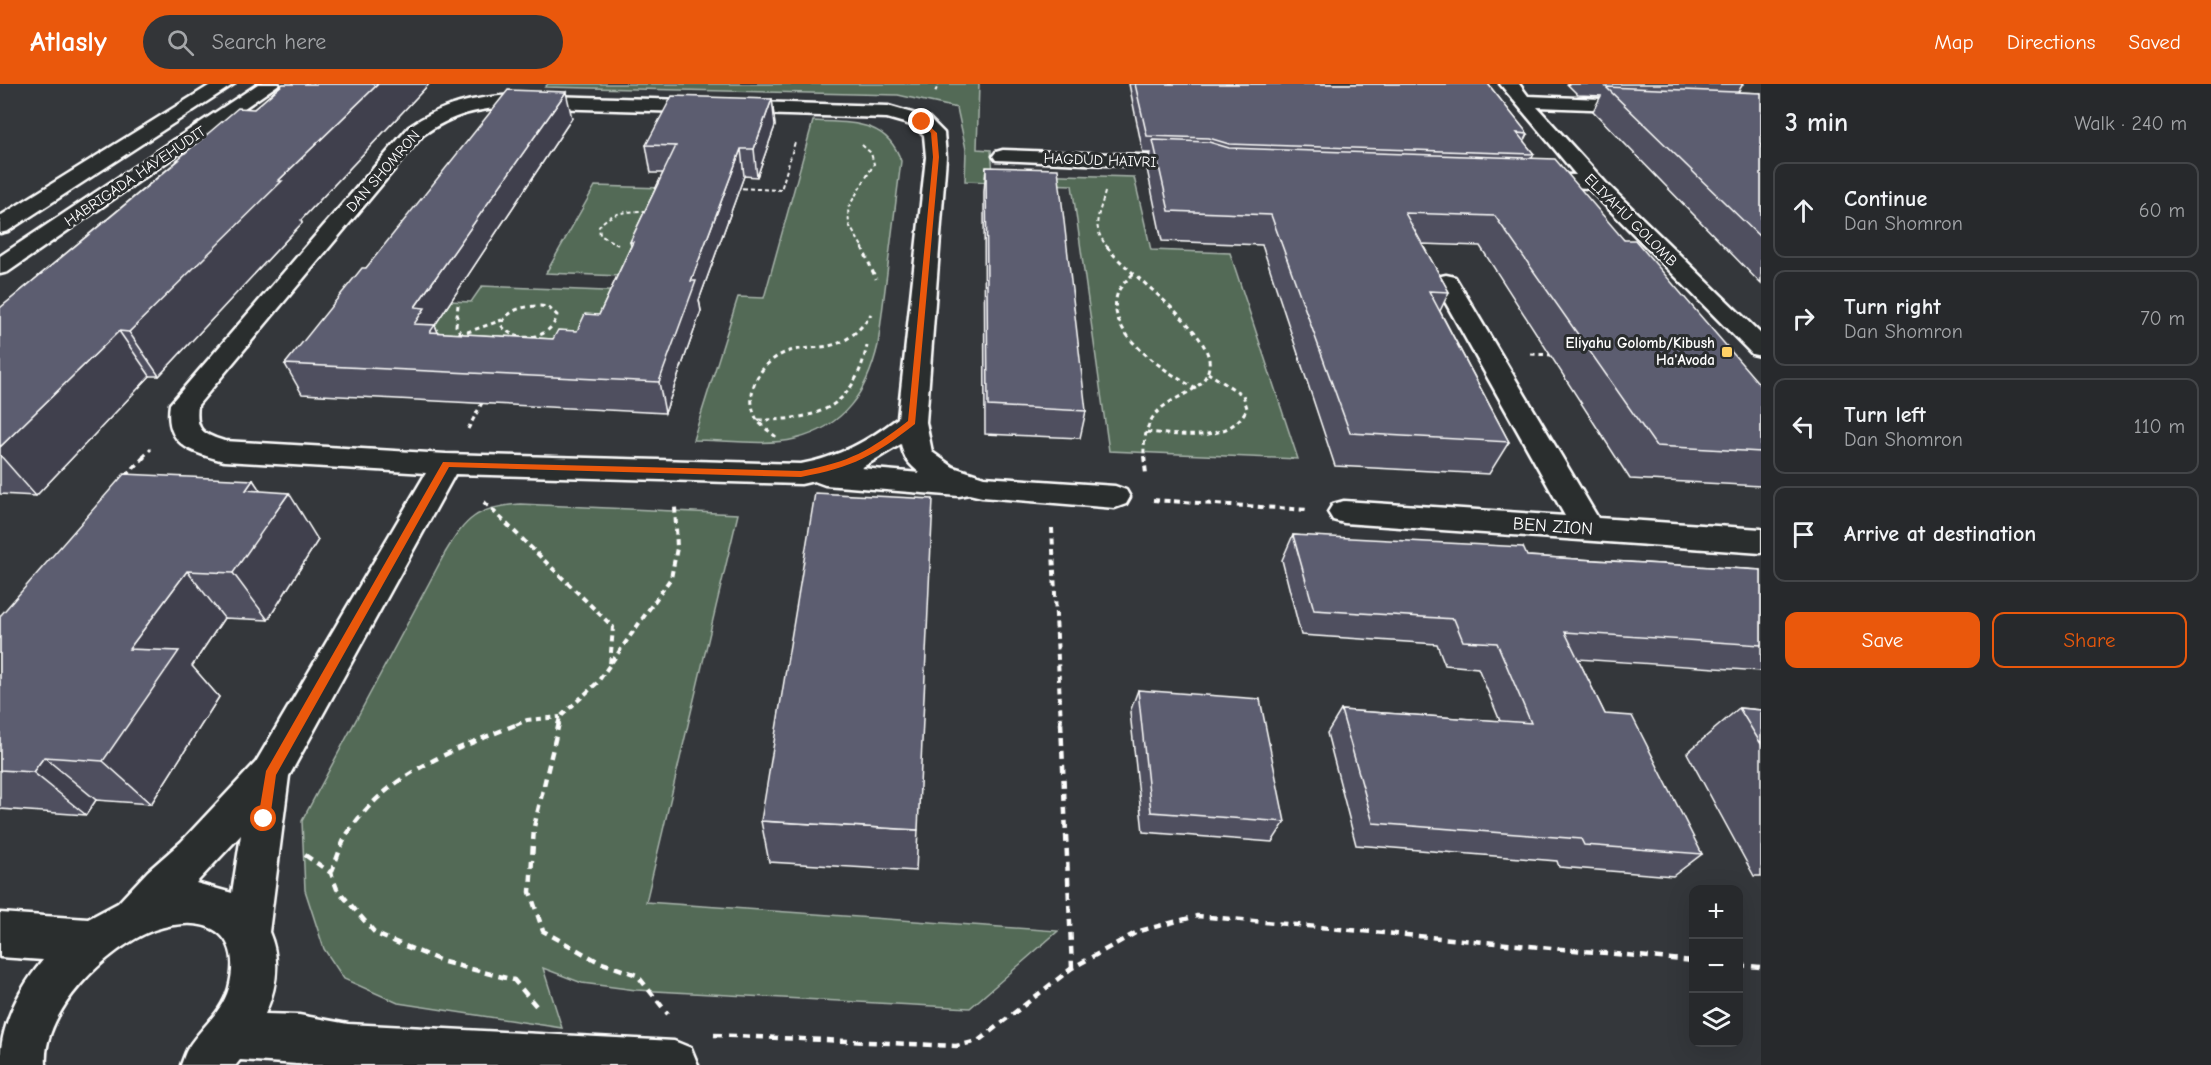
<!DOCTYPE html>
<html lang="en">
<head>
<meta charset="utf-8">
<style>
  :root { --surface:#27292c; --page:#333538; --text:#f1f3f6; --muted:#a4a6a9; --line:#434548; --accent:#ea580c }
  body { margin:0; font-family:"Comic Neue",sans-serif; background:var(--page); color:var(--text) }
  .controls { position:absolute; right:18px; bottom:18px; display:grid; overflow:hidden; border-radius:12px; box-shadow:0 6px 24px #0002 }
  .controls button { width:54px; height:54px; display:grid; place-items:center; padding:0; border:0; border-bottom:2px solid var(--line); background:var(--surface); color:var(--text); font:30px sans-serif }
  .stop { position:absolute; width:18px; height:18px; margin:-14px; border:4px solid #ea580c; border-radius:50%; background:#fff }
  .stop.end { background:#ea580c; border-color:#fff; box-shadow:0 2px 6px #0008 }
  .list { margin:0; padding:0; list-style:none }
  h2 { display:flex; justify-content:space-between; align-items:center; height:78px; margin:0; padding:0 24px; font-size:26px }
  h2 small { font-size:20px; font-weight:400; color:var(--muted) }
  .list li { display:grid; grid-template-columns:39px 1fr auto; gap:18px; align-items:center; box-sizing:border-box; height:96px; margin:0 12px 12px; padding:0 12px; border:2px solid var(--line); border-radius:12px }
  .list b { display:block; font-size:22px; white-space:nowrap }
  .list p { margin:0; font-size:20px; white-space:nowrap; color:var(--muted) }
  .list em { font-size:20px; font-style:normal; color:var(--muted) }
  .actions { display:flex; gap:12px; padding:18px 24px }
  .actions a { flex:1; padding:14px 0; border:2px solid var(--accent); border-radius:12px; text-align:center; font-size:21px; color:var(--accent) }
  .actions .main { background:var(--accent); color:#fff }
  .icon { flex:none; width:33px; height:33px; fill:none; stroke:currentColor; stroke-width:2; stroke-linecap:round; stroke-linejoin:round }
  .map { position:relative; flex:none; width:1761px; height:981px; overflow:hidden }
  header { display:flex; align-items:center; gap:36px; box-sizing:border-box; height:84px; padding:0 30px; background:var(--accent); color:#fff }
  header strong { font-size:28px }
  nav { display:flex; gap:33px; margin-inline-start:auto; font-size:21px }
  .search { width:420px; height:54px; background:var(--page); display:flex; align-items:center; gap:15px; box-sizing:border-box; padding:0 21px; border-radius:33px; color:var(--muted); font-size:22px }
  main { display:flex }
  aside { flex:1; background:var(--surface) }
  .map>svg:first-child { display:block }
  .green { fill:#526a57; stroke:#a8b4ab; stroke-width:1.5 }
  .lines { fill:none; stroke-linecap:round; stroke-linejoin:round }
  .minor-casing { stroke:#fff; stroke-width:5 }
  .major-casing { stroke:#fff; stroke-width:5 }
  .path-far3 { stroke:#fff; stroke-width:2; stroke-dasharray:4 3; stroke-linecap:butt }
  .path-far2 { stroke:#fff; stroke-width:3; stroke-dasharray:4.5 4; stroke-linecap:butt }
  .path-far1 { stroke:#fff; stroke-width:4; stroke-dasharray:6 4.5; stroke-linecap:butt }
  .path { stroke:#fff; stroke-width:4.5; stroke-dasharray:8 6; stroke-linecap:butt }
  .minor { fill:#2a2d2e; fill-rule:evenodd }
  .major { fill:#2a2d2e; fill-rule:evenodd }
  .wall { fill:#4f505f; stroke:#fff; stroke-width:1.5 }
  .shaded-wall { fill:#40414e; stroke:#fff; stroke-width:1.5 }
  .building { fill:#5c5d6f; stroke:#fff; stroke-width:1.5 }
  .route { fill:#ea580c }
  .poi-dot { fill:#ffd166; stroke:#2a2d2e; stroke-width:2 }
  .labels { text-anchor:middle; stroke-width:6; stroke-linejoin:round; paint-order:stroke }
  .far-street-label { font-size:15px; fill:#fff; stroke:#2a2d2e }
  .far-poi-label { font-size:15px; font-weight:bold; fill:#fff; stroke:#2a2d2e; text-anchor:end }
  .street-label { font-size:18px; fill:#fff; stroke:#2a2d2e }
</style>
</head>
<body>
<header>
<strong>Atlasly</strong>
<div class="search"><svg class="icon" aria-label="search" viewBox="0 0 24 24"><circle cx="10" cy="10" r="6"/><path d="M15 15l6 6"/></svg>Search here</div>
<nav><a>Map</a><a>Directions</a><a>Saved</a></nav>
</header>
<main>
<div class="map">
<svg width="1761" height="981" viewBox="0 0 1761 981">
  <rect width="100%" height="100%" fill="#34373b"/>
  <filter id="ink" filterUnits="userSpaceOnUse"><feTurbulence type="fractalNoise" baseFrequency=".0167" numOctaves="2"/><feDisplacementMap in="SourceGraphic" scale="12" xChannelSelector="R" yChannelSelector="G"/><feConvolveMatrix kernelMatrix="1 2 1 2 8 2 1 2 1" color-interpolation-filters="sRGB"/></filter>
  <g filter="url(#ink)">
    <g class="green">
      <path d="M548,0h431l-2,65 14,1 2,23 141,4 17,73 79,3 68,206 -189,-8 -37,-266 -107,-4 1,-32 -9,-41 -59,-13 -353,-8z"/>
      <path d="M813,37c37,2 74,-2 88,40l-23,184c-11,47 -34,82 -83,94 -27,7 -74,1 -102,1l45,-143 26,1z"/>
      <path d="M595,102l68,2 -42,88 -75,-3z"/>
      <path d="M482,202l169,7 -131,75 -20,36 -39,-2 -35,-48 1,-54 44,2z"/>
      <path d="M520,420l218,10 -92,388 412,29 -88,77 -334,-18 -54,-7 -39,-15 19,60 -164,-25 -54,-24 -20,-30 -19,-59 -3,-69 143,-268c21,-35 32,-46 75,-49z"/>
    </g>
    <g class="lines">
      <defs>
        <g id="minor">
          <path d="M1500,0h19l9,12 122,5 2,4 -2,4 -7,2 -106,-4 69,76 155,151v22l-9,-2 -164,-166 -67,-4 -3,-4 3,-4 7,-2 48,1z"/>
          <path d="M514,11l374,11 41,12 15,15 2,24 -20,265 6,30 21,15 31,10 131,9 11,4 4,7 -4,7 -11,4 -133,-11 -13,-3 -10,2 -134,-11 -11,-4 -13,3 -346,-10 -166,302 -20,156c12,28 8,55 -4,82l34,1 49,9 326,17 17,7 7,17h-386l-72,-5 -4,5h-55c2,-5 4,-12 7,-17 13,-21 34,-35 41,-60 15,-58 -25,-75 -75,-58 -46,17 -113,82 -108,135h-46c0,-39 18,-75 43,-105l-43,-3v-44l88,6 30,-16 30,-32 33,-29 75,-80 170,-289 -202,-12c-33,-9 -60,-16 -54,-57l239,-277c32,-23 66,-30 105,-32zM514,23l373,11 28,8 9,9 2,22 -28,261c-30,23 -59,39 -97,46l-355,-10 -222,-13c-22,-7 -29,-11 -26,-36l225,-270c29,-21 56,-27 91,-28zM901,360c3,15 8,20 19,29l-59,-5zM241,751l-9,58 -36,-10z"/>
          <path d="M1003,66l190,7 7,2 3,4 -3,4 -7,2 -197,-9 -3,-4 3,-4z"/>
          <path d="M1446,191l9,2 3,5 140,236 163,11v24l-417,-30 -11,-3 -5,-8 5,-8 11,-3 221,15 -131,-234 3,-5z"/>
        </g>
        <g id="major">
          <path d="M212,0h22l-226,147 -8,2v-17z"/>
          <path d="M258,0h21l-271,188 -8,2v-18z"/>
        </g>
      </defs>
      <use href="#minor" class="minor-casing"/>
      <use href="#major" class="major-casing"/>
      <g class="path-far3">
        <path d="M935,8l4,-8"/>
        <path d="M862,61l9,8 3,11 -26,44 1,17 14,23"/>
        <path d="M735,104l46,2 14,-48"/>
        <path d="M1105,108c-6,25 -15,33 3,56"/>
        <path d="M618,161l-18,-10 -1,-8c10,-16 33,-16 50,-16"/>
      </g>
      <g class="path-far2">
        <path d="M862,163l14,32"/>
        <path d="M1107,163c21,28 108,85 102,120 -7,39 -68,20 -65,90"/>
        <path d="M1133,190c-5,5 -12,11 -15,18 -16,41 49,80 78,97"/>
        <path d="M458,221l-2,21 7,11"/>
        <path d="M540,222l8,1 9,8c-5,25 -42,30 -56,10 7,-16 23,-19 39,-19z"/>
        <path d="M459,251l43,-15"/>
        <path d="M1531,270l22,1"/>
        <path d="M758,336c60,0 95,-11 109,-74"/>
        <path d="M468,345l15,-28"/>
        <path d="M1147,348c32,3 84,12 100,-24l-4,-13 -35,-22"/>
        <path d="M776,353c-6,-6 -16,-11 -20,-19 -13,-27 5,-57 31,-66 18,-6 37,-2 54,-10 13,-6 22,-16 30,-28"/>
        <path d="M143,373l8,-8"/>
      </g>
      <g class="path-far1">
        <path d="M1144,372l2,18"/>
        <path d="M126,392l19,-20"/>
        <path d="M1153,416l155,10"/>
        <path d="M484,418l129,125 -3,38"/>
        <path d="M1052,444l9,197"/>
        <path d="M516,641l11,-5 33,-3"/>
        <path d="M558,641l2,-8 37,-34 74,-105 6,-30 -2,-42"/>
      </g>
      <g class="path">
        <path d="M559,639l-25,104 -4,65 13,39 56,31 38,13 31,39"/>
        <path d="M1061,639l11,245"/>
        <path d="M305,771l26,18 6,16 39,45 68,28 70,18 23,27"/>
        <path d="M331,789c6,-13 10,-31 19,-43 40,-59 107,-81 170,-107"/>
        <path d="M1738,881l23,2"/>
        <path d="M714,951l242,11 22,-5 94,-73 67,-37 58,-15 497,45"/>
      </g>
      <use href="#minor" class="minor"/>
      <use href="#major" class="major"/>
    </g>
    <g class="wall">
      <path d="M283,0h146l-128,136 1,3 -143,153h-9l-114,120 -36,-2v-186l177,-147v-1l77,-51z"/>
      <path d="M1129,0h359l40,50 -4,8 10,12 -2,4 92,82 137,146v100l-131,-7 -150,-233 -58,-2 27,48 -9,19 69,131 -20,32 -154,-8 -73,-221 -100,-4 -15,-72 3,-16h-7z"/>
      <path d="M1567,0h176l-5,8 23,1v191l-168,-173 8,-15 -23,-1z"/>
      <path d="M772,15l3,27 -18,51 -13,-1 -45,124 2,11 -36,102 -363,-19 -17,-30 81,-96 206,-150 -137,207 3,8 115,6 24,-8 22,-16 32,-69 -1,-4 33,-69h-12l-5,-28z"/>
      <path d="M986,83l100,244 -6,27 -95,-4 -1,-242z"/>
      <path d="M253,396l7,11 58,49 -50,80 -44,-2 -32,48 27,31 -68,107 -55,-4 -10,15 -86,-6v-193z"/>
      <path d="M1293,451l234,21 234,14v101l-183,-12 27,55 97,140 -29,22 -114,-9 -2,-6 -201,-16 -29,-112 14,-23 159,11 -22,-53 -33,-3 -8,-21 -136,-9 -19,-75z"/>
      <path d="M1138,606l147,132 -13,20 -129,-10 -13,-120z"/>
      <path d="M1739,624l22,2v166h-7l-67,-123z"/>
      <path d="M761,737l157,9 -2,41 -147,-9z"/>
    </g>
    <g class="shaded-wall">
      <path d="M378,0h51l-128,136 1,3 -143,153 -30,-44 149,-151z"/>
      <path d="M566,8l6,26 -137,207 12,30 -33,-31 1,-17z"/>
      <path d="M772,15l3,27 -18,51 -3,-28z"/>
      <path d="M741,65l3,27 -45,124 2,11 -36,102 -6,-31 32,-101z"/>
      <path d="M119,247l31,45 -114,120 -36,-41v-8z"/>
      <path d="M253,396l22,33 14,-20 29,47 -50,80 -35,-47 13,-83z"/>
      <path d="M187,487l37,47 -32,48 27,31 -68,107 -48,-43 26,-112z"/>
      <path d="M44,673l52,43 -10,15 -53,-43z"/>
    </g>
    <g class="building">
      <path d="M283,0h95l-100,97h4l-153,151 -10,-1 -119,116v-139l179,-148h-2l61,-52 16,1z"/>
      <path d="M1135,0h353l40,50 -11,-1 17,21 -305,-10 -20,-6 -62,-2z"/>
      <path d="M1606,3l155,6v145z"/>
      <path d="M508,6l58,2 -151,215 10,1 -11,16 21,1 -5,7 123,7 5,-9 19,1 8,-17 14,1 34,-73h-3l46,-96 -30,-1 26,-49 100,3 -18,50h-13l-50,132h5l-37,101 -374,-18 77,-96h4z"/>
      <path d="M1153,56l56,2 20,6 326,11 69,81h11l126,146v66l-105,-6 -161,-230 -90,-3 44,79 -20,-1 80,151 -159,-9 -79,-218 -102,-4z"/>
      <path d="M986,83l72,2 28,242 -98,-5z"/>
      <path d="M124,390l129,6 -7,10 43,3 -56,80 -46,-2 -58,78 50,2 -76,110 -59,-4 -11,15 -33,-2v-154z"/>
      <path d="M815,409l118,6 -15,331 -157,-9z"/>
      <path d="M1293,451l230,12 4,9 234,14v75l-196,-13 40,82 27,2 70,138 -118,-9 -3,-6 -208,-16 -32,-113 190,13 -34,-80 -34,-2 -9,-22 -140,-9z"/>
      <path d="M1138,606l122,9 25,123 -134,-10z"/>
      <path d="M1739,624l22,2v34z"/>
    </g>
  </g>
  <path class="route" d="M920,37h4l13,12 2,24 -24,267c-41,32 -62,43 -114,53l-352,-10 -173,308 -6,44 -1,4h-9l-2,-4 8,-48 177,-309 358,9c49,-9 68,-20 107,-50l25,-264 -2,-24z"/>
  <rect class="poi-dot" x="1721" y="262" width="12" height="12" rx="3"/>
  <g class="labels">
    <g class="far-street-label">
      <text transform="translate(1100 76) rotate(2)" y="5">HAGDUD HAIVRI</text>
      <text transform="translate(383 87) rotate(-49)" y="5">DAN SHOMRON</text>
      <text transform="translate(135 92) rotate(-34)" y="5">HABRIGADA HAYEHUDIT</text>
      <text transform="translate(1631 136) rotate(45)" y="5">ELIYAHU GOLOMB</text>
    </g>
    <g class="far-poi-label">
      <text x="1715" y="264">Eliyahu Golomb/Kibush<tspan x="1715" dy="17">Ha'Avoda</tspan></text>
    </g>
    <g class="street-label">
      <text transform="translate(1553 442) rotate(4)" y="6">BEN ZION</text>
    </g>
  </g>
</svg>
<div class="controls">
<button>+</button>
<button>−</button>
<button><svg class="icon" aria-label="layers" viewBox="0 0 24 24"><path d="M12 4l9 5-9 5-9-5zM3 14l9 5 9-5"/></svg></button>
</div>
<div class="stop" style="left:264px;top:735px"></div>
<div class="stop end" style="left:922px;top:38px"></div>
</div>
<aside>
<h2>3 min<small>Walk · 240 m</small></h2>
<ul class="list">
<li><svg class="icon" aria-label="ahead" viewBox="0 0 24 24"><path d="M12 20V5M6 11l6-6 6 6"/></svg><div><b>Continue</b><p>Dan Shomron</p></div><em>60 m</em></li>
<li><svg class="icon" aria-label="right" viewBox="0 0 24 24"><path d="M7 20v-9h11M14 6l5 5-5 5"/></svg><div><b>Turn right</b><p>Dan Shomron</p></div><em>70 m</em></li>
<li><svg class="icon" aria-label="left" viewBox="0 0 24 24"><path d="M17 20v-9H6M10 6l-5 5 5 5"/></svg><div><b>Turn left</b><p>Dan Shomron</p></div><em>110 m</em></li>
<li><svg class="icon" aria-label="arrive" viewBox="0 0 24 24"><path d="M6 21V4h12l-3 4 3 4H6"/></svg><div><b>Arrive at destination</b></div></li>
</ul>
<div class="actions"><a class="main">Save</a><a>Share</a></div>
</aside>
</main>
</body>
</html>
